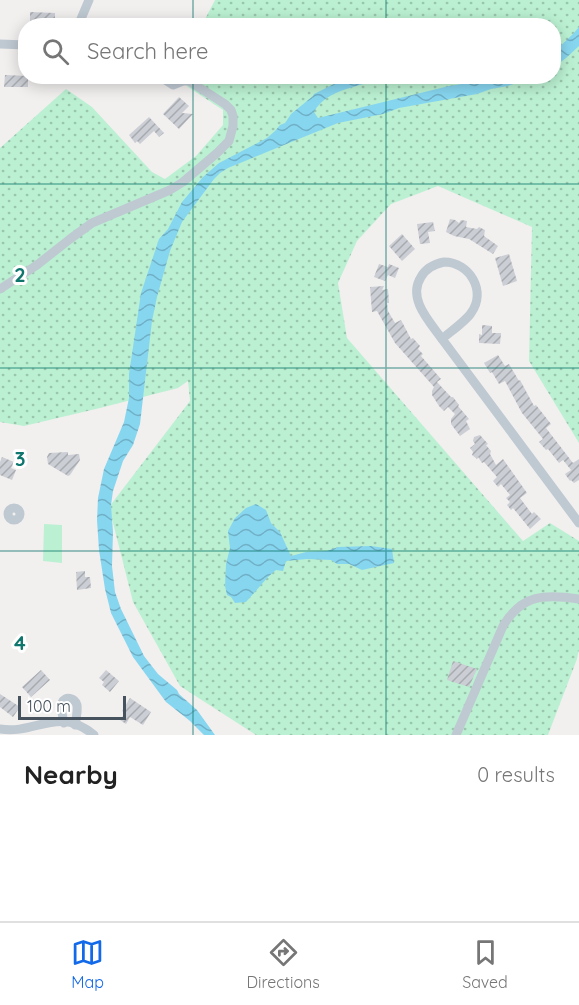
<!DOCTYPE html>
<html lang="en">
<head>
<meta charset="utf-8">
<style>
  :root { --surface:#fff; --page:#f2f2f2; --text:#222; --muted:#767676; --line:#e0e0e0; --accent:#1269e9 }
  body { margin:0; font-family:Quicksand,sans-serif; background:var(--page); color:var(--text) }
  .scale { position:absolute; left:18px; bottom:15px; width:108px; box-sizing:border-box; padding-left:6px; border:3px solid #46525d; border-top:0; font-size:16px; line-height:21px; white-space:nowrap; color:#46525d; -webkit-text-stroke:4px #fff; paint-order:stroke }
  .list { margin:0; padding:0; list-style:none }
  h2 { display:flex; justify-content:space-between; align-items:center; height:78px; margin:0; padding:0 24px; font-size:26px }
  h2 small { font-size:20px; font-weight:400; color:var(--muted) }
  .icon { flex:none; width:33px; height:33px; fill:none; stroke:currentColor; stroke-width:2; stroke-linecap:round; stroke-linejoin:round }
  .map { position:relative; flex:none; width:579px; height:735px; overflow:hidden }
  .search { position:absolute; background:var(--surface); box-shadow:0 3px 15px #0003; left:18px; right:18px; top:18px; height:66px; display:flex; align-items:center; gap:15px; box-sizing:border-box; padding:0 21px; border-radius:24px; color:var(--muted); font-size:22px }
  .sheet { height:186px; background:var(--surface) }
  nav { display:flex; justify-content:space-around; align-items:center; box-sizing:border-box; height:84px; border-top:2px solid var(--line); background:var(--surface); font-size:16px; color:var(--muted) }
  nav a { display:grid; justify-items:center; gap:3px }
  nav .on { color:var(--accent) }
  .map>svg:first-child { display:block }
  .grass { fill:url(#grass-dots) }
  .garden { fill:#bbf1d2 }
  .water { fill:url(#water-waves) }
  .building { fill:url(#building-hatch) }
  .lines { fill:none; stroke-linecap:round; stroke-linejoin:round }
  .minor { stroke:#bfc9d2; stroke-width:9 }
  .grid { fill:none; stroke:#0f766e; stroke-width:1.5; stroke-opacity:0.55 }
  .grid-label { font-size:20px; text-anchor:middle; font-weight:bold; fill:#0f766e; stroke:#fff; stroke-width:6; stroke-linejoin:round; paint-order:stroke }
</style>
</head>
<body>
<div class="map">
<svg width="579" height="735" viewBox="0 0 579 735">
  <defs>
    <pattern id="grass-dots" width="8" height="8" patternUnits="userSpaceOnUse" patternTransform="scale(1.5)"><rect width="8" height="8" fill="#bbf1d2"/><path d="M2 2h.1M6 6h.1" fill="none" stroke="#9ac6ae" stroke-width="1.8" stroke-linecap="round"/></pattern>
    <pattern id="water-waves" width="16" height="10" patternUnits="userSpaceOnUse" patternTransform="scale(1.5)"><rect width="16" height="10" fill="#87d6f0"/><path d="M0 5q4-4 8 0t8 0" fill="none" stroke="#70b0c6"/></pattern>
    <pattern id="building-hatch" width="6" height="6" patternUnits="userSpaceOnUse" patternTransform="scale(1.5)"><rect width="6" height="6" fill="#cbced4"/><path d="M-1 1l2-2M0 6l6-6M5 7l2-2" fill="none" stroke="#a7aaaf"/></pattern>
  </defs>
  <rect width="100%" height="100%" fill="#f2efef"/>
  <path class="grass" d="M215,0h364v443l-50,-82 3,-134 -94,-41 -47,18 -34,37 -19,42 9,55 176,203 27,-18 29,18v108l-2,10 -29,76h-292l-76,-49 -47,-84 -24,-95 81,-106 -2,-20 -10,7 -78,20 -76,18 -24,-4v-274l66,-59 26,18 60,65 13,7 31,-23 27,-31v-15l-35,-23 -10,-10 376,-1v-50l-352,-1z"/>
  <path class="garden" d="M44,524l18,1v38l-19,-2z"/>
  <g class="water">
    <path d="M579,27v19l-13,12 -12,9v-15l19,-18z"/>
    <path d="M505,76l27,1 -24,9 -17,3 -14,5 -78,14 -16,6 -45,9 -110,45 -8,5 -6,6 -32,43 -12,29 -13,46 -5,24 -12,103 -7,21 -10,16 -10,30 -2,14 2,27 -1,34 3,26 6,17 23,47 14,18 19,16 2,4 18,16 18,25h-11l-14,-14 -24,-19 -33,-45 -22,-44 -6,-24 -6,-39 -2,-30 1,-22 6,-29 20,-47 5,-24v-24l12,-81 18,-54 9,-10 14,-27 21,-25 16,-14 48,-25 8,-7 5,-6 5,-2 6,-9 22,-18 1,-2 34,-17h36c-22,10 -57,11 -70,35l4,6 131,-32 19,-3 16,-6z"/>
    <path d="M256,504l10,6 5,13 9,9 11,24 15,-4 21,-1 11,-4 33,-1 21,3 2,14 -32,7 -13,-6h-12l-6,-4 -24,-1 -21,2 -3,10 -7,-1 -8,7 -22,25 -11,1 -4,-6 -4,-2 -2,-9 1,-22 4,-16 -2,-17 7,-13 11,-10z"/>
  </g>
  <g class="building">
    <path d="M30,12l25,1v10h-25z"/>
    <path d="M5,75l23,1v11h-24z"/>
    <path d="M179,97l10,9 -7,7 11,1 -14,15 -16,-15z"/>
    <path d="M149,117l15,16 -5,4 -5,-6 -14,13 -3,-3 -2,2 -6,-8z"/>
    <path d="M450,219l5,1 4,3 2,-3 6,1 -1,6 11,2 2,-2 6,3 -1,6 14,10 -5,8 -24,-15 -15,-3 -8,-4z"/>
    <path d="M433,222l2,9 -7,1 2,11 -10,1 -3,-20z"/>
    <path d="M402,234l13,15 -13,12 -13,-15z"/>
    <path d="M509,254l8,27 -14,5 -8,-28z"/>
    <path d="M379,264l9,3 1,-3 10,4 -4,10 -7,-3 -3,6 -11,-4z"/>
    <path d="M384,286l-2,4 6,-1 1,14h-2l1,8 7,12 6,-3 10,19 2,-1 7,8 -2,3 5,5 -2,2 20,23 -4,3 14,15h2l6,8 -1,1 11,13 -3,2 4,8 -10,7 -9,-12v-5l4,-5 -7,-7 -4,4 -5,-5 -7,-11v-4l2,-4 -39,-44 -18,-32 -5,1 -2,-25z"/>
    <path d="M482,325l10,1v7h9l-1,11 -21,-1v-9l3,1z"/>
    <path d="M498,355l7,11 4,-2 10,17 1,-1 14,26 2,-1 15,19 -5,4 27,35 6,-4v21l-5,3 -3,-3 -1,1 -5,-7 6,-4 -8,-10 -4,3 -11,-14 -2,1 -7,-8 4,-3 -21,-26 -17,-32 -6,3 -7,-12 -2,1 -6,-10z"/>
    <path d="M480,435l8,9 -2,1 5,6 -1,3 6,11 7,-6 24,34 -7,5 12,16 2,-2 7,7 -11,10 -17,-21 -2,2 -4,-5 3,-3 -4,-4 4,-3 -9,-11 -3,3 -5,-6 4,-4 -13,-15 -2,1 -4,-6 -1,2 -5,-4 1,-3 -3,-4 5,-4 -2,-3 1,-4z"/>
    <path d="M68,452v3l11,-1 1,6 -10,15 -2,1 -20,-12 -1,-7 2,-4z"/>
    <path d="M2,457l12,5 -3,6 5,2 -4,10 -12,-5v-13z"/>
    <path d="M85,571v6h5l1,11 -14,2 -1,-18z"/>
    <path d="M453,661l24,8 -8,18 -22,-7z"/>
    <path d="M41,670l9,10 -19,17 -9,-10z"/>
    <path d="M106,670l13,11 -9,11 -8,-7 2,-3 -5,-4z"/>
    <path d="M0,694l20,13 -7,10 -13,-10z"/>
    <path d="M130,698l21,14 -8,13 -13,-8 -4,7 -6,-4 5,-7 -3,-2z"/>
  </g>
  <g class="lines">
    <g class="minor">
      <path d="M78,26l11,-26"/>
      <path d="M0,44l26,1"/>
      <path d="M444,262c26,0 43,30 27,51 -5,8 -21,19 -29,26 -12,-17 -35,-40 -21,-62 5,-9 13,-13 23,-15z"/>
      <path d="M0,289l37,-24 33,-26 22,-16 78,-33 13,-8 34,-29 12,-12 4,-15v-10l-2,-6 -6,-6 -36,-23h-6l-10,4 -14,-9"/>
      <path d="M442,339l137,184"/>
      <circle cx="14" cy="514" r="6"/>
      <path d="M64,723c-1,-6 -4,-15 -2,-20 3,-8 13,-5 15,2 1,6 -1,14 -2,20"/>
      <path d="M0,729c36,6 58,-24 94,6"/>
      <path d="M456,735l47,-109c19,-32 42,-32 76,-27"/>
    </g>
  </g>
  <path class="grid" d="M193,0v26M386,0v26M193,76v659M386,76v659M0,184h579M0,368h579M0,551h579"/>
  <g class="grid-label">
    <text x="20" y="282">2</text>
    <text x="20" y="466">3</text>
    <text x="20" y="650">4</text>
  </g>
</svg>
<div class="scale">100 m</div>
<div class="search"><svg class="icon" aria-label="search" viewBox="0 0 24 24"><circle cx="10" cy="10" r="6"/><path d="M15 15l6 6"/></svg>Search here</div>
</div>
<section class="sheet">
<h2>Nearby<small>0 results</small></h2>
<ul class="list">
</ul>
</section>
<nav>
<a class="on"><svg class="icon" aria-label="map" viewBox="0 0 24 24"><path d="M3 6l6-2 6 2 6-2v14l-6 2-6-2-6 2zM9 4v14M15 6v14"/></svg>Map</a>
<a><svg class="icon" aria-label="directions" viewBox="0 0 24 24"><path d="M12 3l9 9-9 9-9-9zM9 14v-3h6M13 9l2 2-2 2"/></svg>Directions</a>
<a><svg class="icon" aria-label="saved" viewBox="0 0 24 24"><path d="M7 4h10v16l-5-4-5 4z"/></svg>Saved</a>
</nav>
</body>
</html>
